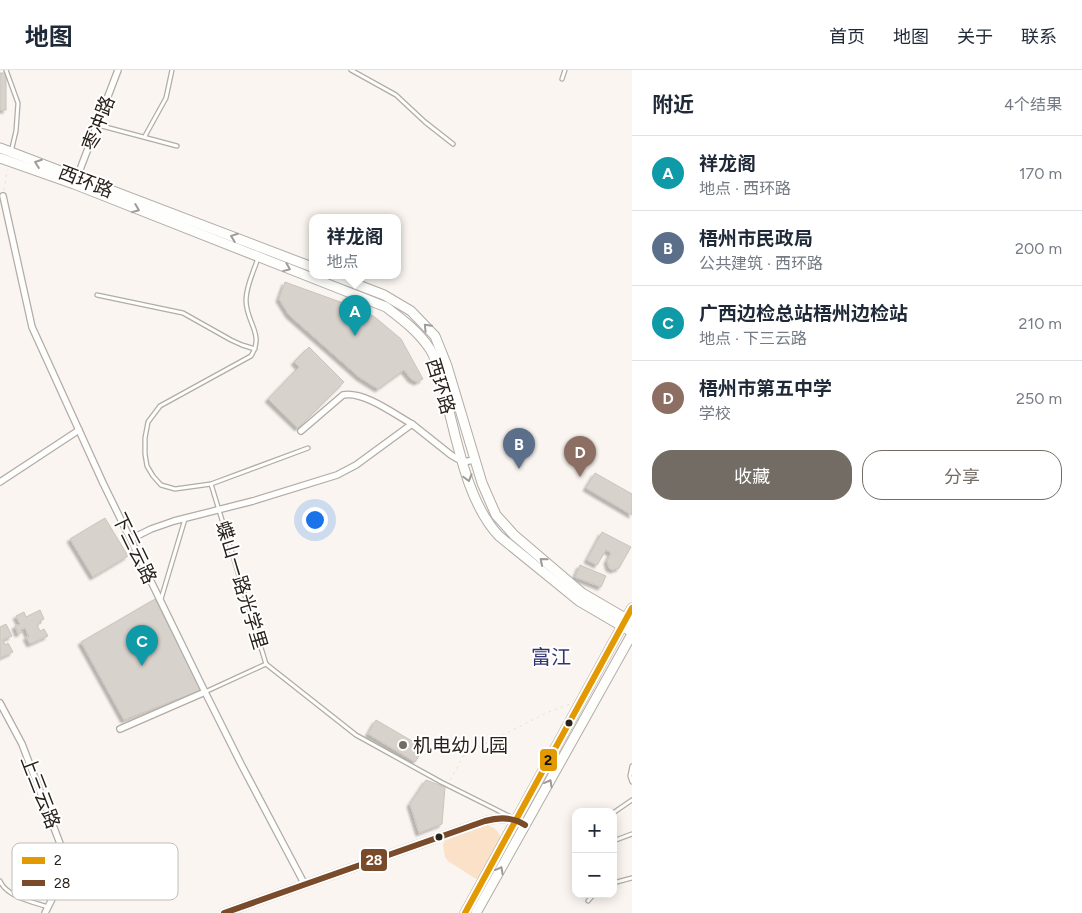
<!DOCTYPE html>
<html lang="zh">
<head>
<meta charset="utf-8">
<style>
  :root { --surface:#fff; --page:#f6f6f7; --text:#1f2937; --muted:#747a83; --line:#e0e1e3; --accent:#736c64 }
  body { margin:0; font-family:Figtree,"Noto Sans SC",sans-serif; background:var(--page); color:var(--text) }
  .controls { position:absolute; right:15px; bottom:15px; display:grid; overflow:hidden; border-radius:10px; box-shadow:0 2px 12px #0003 }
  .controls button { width:45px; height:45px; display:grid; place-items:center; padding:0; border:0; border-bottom:1px solid var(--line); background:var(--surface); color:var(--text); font:25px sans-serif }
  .you { position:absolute; left:314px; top:449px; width:18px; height:18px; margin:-12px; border:4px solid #fff; border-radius:50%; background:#1a73e8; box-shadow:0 0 0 8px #1a73e833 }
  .badge { display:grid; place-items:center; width:32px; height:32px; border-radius:50%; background:var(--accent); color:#fff; font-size:16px; font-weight:700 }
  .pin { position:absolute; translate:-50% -41px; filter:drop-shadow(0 1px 2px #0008) }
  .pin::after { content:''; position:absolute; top:26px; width:18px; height:15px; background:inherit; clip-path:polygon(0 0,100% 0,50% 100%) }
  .popup { position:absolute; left:309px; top:144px; width:92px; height:65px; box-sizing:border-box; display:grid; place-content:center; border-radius:10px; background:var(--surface); filter:drop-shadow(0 1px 4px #0005); font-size:16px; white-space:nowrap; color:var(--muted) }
  .popup b { font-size:19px; color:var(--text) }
  .popup::after { content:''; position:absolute; left:50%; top:100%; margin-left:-10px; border:10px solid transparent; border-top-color:var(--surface) }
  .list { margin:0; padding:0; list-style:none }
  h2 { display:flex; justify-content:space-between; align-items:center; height:65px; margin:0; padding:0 20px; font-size:21px }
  h2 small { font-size:16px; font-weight:400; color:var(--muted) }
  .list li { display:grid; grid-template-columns:32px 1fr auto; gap:15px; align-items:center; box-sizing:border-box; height:75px; padding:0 20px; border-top:1px solid var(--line) }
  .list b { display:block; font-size:19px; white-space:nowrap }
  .list p { margin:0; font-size:16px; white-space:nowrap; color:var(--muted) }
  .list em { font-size:16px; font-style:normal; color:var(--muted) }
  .actions { display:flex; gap:10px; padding:15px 20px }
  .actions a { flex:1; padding:11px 0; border:1px solid var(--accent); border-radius:20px; text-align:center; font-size:18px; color:var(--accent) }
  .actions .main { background:var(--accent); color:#fff }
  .map { position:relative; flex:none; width:632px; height:843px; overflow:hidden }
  header { display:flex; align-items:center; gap:30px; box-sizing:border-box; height:70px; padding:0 25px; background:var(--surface); border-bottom:1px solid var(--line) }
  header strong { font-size:24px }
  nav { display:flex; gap:28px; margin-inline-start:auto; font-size:18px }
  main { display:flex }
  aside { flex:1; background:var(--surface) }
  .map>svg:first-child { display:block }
  .green { fill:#fbe1c7 }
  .building { fill:#d8d2cc; stroke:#cac4bd; filter:url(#shadow) }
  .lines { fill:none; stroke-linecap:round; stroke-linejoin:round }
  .service-casing { stroke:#b2aca6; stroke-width:5.5 }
  .minor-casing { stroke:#b2aca6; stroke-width:8 }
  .tertiary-casing { stroke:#b2aca6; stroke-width:10 }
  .secondary-casing { stroke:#b2aca6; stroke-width:11 }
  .path { stroke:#e4e1e0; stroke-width:1; stroke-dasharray:2.5 4; stroke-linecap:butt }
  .service { stroke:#fefefd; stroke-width:3 }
  .minor { stroke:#fefefd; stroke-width:5.5 }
  .tertiary { stroke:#fefefd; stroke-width:8 }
  .secondary { stroke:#fefefd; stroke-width:9 }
  .bus-1-casing { stroke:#fff; stroke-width:10 }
  .bus-2-casing { stroke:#fff; stroke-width:10 }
  .bus-1 { stroke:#e29902; stroke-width:6 }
  .bus-2 { stroke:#7a4b2a; stroke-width:6 }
  .oneway { stroke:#9f9b96 }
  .bus-dot { fill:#2a2219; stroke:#fff; stroke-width:2 }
  .poi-dot { fill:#736c64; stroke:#fff; stroke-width:2 }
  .labels { text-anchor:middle; stroke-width:4; stroke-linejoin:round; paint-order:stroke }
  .street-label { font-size:19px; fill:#2a2219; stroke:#fff }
  .poi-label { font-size:19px; fill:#2a2219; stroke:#fff; text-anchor:start }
  .neighbourhood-label { font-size:20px; fill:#30356f; stroke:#fff }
  .key { fill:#fff; stroke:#bfbdba; stroke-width:1 }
  .key-label { font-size:14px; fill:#2a2219 }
  .line-badge { stroke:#fff; stroke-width:2 }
  .badge-label { font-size:14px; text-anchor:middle; font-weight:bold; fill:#fff }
  .pale-badge-label { font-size:14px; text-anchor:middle; font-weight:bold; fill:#111 }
</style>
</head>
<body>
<header>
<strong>地图</strong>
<nav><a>首页</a><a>地图</a><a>关于</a><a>联系</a></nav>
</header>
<main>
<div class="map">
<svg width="632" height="843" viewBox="0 0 632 843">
  <defs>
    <filter id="shadow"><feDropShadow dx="-3" dy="3" stdDeviation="1" flood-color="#0004"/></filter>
  </defs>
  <rect width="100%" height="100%" fill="#faf5f0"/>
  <path class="green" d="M486,755c7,1 14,7 15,14l-22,39 -3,1 -28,-18 -3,-4 -2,-13 2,-3z"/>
  <g class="building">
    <rect x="0" y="3" width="6" height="37"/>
    <path d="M285,212l80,29 11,7 25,21 22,40 -6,3 -6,-3 -7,-9 -26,19 -19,-12 -70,-62 -10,-16z"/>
    <path d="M309,277l35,35 -46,46 -30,-29 31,-32 -5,-5z"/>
    <path d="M595,403l37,21v21l-46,-27z"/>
    <path d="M105,448l23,38 -35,21 -23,-38z"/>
    <path d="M602,462l29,15 -12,21 -6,2 -4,-2 -2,-7 4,-8 -5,-3 -9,15 -10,-5z"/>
    <path d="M580,495l26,11 -5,11 -26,-10z"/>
    <path d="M155,529l46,91 -77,30 -43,-78z"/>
    <path d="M40,540l4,9 -4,2 1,2 -4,2 3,6 4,-2 4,7 -18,8 -4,-7h3l-4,-9 -4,2 1,2 -4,2 -3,-8 5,-2 -4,-8 8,-4 2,5z"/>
    <path d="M6,554l6,12 -9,4 2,5 3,-2 5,9 -13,6v-31z"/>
    <path d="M376,650l48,28 -9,14 -47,-28z"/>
    <path d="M426,710l19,7 -3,37 -23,9 -9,-29z"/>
  </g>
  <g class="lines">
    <defs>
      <g id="service">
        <path d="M6,0l12,33 -2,28 -5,21"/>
        <path d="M351,0l45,25 29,27 28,22"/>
        <path d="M562,9l3,-9"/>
        <path d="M98,55l79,21"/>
        <path d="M145,66l21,-38 6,-28"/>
        <path d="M258,188c-4,13 -12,28 -12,42 0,23 19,34 5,56l-91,50 -12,16 -3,16v16l2,12 6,10 8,9 14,4 36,-5 97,-36"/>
        <path d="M97,225l86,18 48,27 11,5 13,4"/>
        <path d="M211,414l55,180 90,71 85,47 68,34"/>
        <path d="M161,529l24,-80"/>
        <path d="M205,622l61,-28"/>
        <path d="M632,696l-2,10 2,6"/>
        <path d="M613,743l19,-13"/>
        <path d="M613,771l19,-7"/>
        <path d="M0,811c7,16 33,21 48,26"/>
        <path d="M613,813l19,-5"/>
        <path d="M588,831l6,-7"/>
      </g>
      <g id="minor">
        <path d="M76,110l42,-110"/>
        <path d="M3,126l29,131 71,156 102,209 36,72 64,121"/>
        <path d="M301,361l42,-36c21,-4 51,19 69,29"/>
        <path d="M0,412l79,-52"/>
        <path d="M131,469l20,-10 23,-8 79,-20 84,-26 19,-10 56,-41 39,31 12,7 11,-2"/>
        <path d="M0,633l22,41 42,110 -2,25 -17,34"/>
        <path d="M120,659l85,-37"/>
      </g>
      <path id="tertiary" d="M224,843l261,-92c14,-4 28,-4 40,4"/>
      <g id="secondary">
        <path d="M0,78l312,119"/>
        <path d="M0,88l74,26 312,123c17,13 32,24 44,42 8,12 10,29 14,43 13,46 22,109 55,144l80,65 53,31"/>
        <path d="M332,205l52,20 27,16 24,25 12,30 35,117 14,32 18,20 68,58 50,29"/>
        <path d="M465,843l167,-305"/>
        <path d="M476,843l156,-279"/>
      </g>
    </defs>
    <use href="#service" class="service-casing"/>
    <use href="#minor" class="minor-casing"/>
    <use href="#tertiary" class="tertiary-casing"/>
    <use href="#secondary" class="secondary-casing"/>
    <g class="path">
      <path d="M4,120l3,-20"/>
      <path d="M450,710l14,-25 82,-42 24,-9"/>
    </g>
    <use href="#service" class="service"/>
    <use href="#minor" class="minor"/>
    <use href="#tertiary" class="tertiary"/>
    <use href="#secondary" class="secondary"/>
    <defs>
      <path id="bus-1" d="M465,843l167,-305"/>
      <path id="bus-2" d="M224,843l261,-92c14,-4 28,-4 40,4"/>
    </defs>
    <use href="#bus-1" class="bus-1-casing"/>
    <use href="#bus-2" class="bus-2-casing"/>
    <use href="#bus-1" class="bus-1"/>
    <use href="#bus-2" class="bus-2"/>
  </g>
  <defs><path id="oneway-chevron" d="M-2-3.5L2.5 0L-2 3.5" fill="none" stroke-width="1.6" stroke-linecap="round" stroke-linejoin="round" transform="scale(1.25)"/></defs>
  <g class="oneway">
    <use href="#oneway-chevron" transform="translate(38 93) rotate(-160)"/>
    <use href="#oneway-chevron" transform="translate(136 139) rotate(22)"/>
    <use href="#oneway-chevron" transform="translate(234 167) rotate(-159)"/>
    <use href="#oneway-chevron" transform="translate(287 198) rotate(22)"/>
    <use href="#oneway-chevron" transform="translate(427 257) rotate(-134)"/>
    <use href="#oneway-chevron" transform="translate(468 408) rotate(74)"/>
    <use href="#oneway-chevron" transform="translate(543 491) rotate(-140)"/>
    <use href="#oneway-chevron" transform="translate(549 713) rotate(-61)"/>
    <use href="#oneway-chevron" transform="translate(500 800) rotate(-61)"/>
  </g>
  <g class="bus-dot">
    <circle cx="569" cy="653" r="4.5"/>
    <circle cx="439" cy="767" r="4.5"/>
  </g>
  <circle class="poi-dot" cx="403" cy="675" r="5"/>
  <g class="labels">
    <g class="street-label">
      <text transform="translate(98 53) rotate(-69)" y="7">枣冲路</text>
      <text transform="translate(86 111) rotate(21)" y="7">西环路</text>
      <text transform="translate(441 316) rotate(73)" y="7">西环路</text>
      <text transform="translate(135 478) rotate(64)" y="7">下三云路</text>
      <text transform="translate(242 515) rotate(73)" y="7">蝶山一路光学里</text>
      <text transform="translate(41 722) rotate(69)" y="7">上三云路</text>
    </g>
    <g class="poi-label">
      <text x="413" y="682">机电幼儿园</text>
    </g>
    <g class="neighbourhood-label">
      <text x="551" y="594">富江</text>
    </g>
  </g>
  <rect x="12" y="773" width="166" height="57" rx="8" class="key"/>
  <rect x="22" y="787" width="23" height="7" fill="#e29902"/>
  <rect x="22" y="810" width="23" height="6" fill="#7a4b2a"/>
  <g class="key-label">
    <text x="54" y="795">2</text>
    <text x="54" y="818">28</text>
  </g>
  <g class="line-badge">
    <rect x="539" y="678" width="19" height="24" rx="5" fill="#e29902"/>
    <rect x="360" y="778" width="28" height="24" rx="5" fill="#7a4b2a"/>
  </g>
  <g class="badge-label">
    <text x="374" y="795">28</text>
  </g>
  <g class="pale-badge-label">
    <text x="548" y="695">2</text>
  </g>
</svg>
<div class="controls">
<button>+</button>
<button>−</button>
</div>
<div class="you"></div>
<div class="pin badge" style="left:355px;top:266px;background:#0f9aa8">A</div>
<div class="popup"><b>祥龙阁</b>地点</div>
<div class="pin badge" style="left:519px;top:399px;background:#5c6f8a">B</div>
<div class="pin badge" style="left:142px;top:596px;background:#0f9aa8">C</div>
<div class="pin badge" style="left:580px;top:407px;background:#8d6e63">D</div>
</div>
<aside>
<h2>附近<small>4个结果</small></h2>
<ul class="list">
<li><span class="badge" style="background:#0f9aa8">A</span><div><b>祥龙阁</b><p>地点 · 西环路</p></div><em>170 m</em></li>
<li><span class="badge" style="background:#5c6f8a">B</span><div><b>梧州市民政局</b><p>公共建筑 · 西环路</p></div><em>200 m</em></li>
<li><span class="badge" style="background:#0f9aa8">C</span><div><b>广西边检总站梧州边检站</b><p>地点 · 下三云路</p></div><em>210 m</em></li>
<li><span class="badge" style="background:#8d6e63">D</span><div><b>梧州市第五中学</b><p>学校</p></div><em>250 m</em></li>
</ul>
<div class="actions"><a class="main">收藏</a><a>分享</a></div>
</aside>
</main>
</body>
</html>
